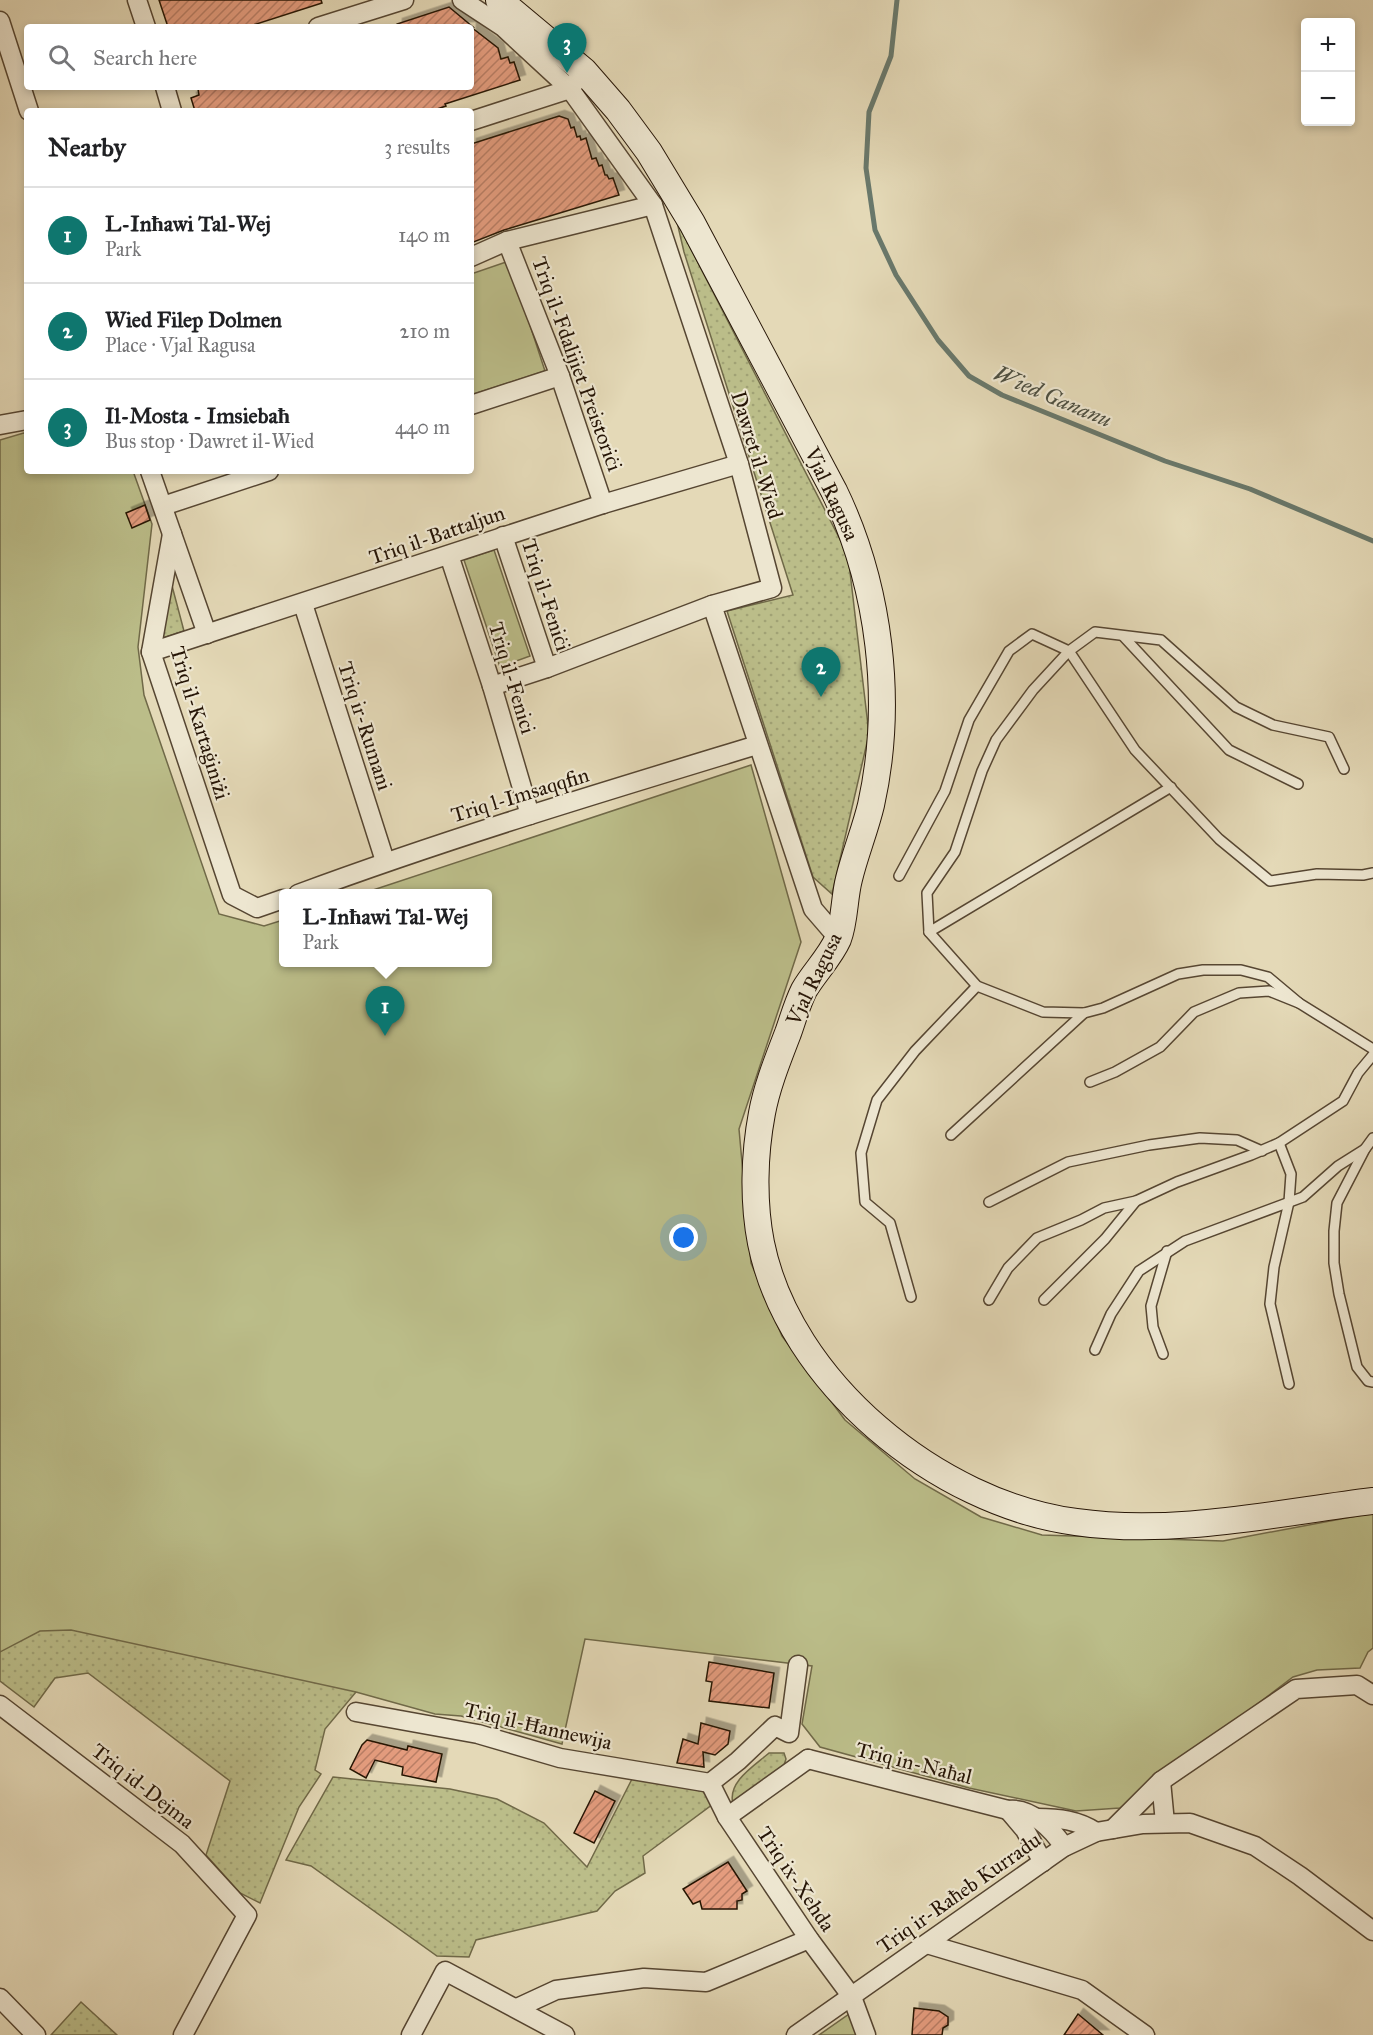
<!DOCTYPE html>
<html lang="en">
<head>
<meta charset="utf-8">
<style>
  :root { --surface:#fff; --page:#f6f6f6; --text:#202124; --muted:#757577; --line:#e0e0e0; --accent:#0f766e }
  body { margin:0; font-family:"IM FELL Great Primer",serif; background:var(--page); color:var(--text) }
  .controls { position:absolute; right:18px; top:18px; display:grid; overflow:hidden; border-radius:6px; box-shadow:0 3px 9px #0003 }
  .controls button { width:54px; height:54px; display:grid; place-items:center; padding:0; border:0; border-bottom:2px solid var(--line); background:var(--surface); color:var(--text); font:30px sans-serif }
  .you { position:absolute; left:684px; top:1238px; width:21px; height:21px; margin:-15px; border:4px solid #fff; border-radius:50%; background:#1a73e8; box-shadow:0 0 0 9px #1a73e833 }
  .badge { display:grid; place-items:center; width:39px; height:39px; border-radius:50%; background:var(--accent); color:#fff; font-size:20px; font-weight:700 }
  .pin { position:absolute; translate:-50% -50px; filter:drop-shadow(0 2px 3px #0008) }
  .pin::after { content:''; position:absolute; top:32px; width:21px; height:18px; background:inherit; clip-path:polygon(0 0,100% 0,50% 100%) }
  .popup { position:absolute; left:279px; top:889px; width:213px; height:78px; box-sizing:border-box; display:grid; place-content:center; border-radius:6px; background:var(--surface); filter:drop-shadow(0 2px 4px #0005); font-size:20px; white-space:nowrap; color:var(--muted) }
  .popup b { font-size:22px; color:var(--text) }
  .popup::after { content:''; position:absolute; left:50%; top:100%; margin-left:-12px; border:12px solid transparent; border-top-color:var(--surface) }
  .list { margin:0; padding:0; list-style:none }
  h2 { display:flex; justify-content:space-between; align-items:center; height:78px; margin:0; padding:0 24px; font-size:26px }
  h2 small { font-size:20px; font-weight:400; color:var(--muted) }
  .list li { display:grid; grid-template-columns:39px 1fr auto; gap:18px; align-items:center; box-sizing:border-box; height:96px; padding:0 24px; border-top:2px solid var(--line) }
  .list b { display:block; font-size:22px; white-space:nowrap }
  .list p { margin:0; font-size:20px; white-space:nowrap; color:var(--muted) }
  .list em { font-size:20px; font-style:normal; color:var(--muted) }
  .icon { flex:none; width:33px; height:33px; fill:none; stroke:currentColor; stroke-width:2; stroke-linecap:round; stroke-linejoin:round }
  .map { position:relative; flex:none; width:1373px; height:2035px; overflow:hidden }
  .search { position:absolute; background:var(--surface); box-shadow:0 3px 9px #0003; left:24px; top:24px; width:450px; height:66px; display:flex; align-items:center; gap:15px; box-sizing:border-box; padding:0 21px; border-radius:6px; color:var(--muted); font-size:22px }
  .panel { position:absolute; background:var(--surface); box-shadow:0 3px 9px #0003; left:24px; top:108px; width:450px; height:366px; border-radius:6px }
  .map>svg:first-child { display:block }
  .grass { fill:url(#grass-dots); stroke:#706948; stroke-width:1.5 }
  .park { fill:#bbbd89; stroke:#706948; stroke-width:1.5 }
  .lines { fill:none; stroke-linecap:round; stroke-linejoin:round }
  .stream { stroke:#69786b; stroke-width:5 }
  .building { fill:url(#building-hatch); stroke:#261506; stroke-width:1.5; filter:url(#shadow) }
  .lane-casing { stroke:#564632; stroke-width:12 }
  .street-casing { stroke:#564632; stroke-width:21 }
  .secondary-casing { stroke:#261506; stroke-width:28 }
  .lane { stroke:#ede6d0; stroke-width:9 }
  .street { stroke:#ede6d0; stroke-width:18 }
  .secondary { stroke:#ede6d0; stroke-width:26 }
  .labels { text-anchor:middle; stroke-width:4.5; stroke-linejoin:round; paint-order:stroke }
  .street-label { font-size:21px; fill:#261506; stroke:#ede6d0 }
  .water-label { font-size:22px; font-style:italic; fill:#4d4f41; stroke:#ede6d0 }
</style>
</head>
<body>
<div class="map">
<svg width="1373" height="2035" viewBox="0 0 1373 2035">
  <defs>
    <pattern id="grass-dots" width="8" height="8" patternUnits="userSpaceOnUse" patternTransform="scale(1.5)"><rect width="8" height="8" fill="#bbbd89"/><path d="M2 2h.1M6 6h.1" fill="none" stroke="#a1a275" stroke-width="1.8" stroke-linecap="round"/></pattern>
    <pattern id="building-hatch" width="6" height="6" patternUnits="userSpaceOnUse" patternTransform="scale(1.5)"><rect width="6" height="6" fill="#e49c7e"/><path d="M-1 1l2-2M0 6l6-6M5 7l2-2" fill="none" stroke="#b97e65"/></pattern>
    <filter id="shadow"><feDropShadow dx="5.5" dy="-5.5" stdDeviation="0" flood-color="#0004"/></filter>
  </defs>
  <rect width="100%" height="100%" fill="#e4d9b7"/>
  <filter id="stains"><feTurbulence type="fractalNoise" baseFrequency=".00333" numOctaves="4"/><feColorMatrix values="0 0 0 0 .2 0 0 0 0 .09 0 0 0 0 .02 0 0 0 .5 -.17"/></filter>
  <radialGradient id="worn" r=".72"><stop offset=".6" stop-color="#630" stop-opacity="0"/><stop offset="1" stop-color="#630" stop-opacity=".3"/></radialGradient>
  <g class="grass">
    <path d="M677,222l171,333 21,179 -37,160 -19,-17 -86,-266 66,-16 -109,-343z"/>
    <path d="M171,582l13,49 -24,8z"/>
    <path d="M0,1515l356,177 -31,37 -10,41 6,4 -22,33 -39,96 -20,-10 -34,-38 24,-74 -142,-108 -33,5 -21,29 -34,-26z"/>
    <path d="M769,1753h15l2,6 -2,6 -51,39c-6,-22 21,-38 36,-51z"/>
    <path d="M333,1777l117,12 47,10 47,24 43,44 45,-88 70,11 11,14 -70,52 2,17 -30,18 -18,20 -121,29 -7,17 -32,-1 -126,-90 -25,-6z"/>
    <path d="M81,2002l36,33h-66z"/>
  </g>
  <g class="park">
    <path d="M509,261l36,110 -74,24v-121z"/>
    <path d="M27,432v39h106l19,53 -14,123 6,48 75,219 45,12 19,-6v42h204v-68l-123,-1 387,-128 50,177 -62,187 12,134 31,73 63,84 70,59 66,38 61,18 181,6 150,-28v135l-5,4 -8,16 -43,2 -24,7 -173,131 -44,3 -107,-23 -149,-41 -18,-23 10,-58 -227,-27 -23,105 -101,-28 -26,-2 -79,-22 -285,-62 -31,1 -40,21v-1212z"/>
    <path d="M494,550l36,106 -30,11 -36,-107z"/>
    <path d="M852,2012l6,23h-39z"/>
  </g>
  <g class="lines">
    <path class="stream" d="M897,0l-6,56 -22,56 -3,56 9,62 21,45 42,65 31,36 33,19 163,66 85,28 123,52"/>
  </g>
  <g class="building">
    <path d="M159,0h162l1,3 -75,24h-79z"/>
    <path d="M449,7l24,20h-76v-3z"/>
    <path d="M471,27l27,21 3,11 7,-2 2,6 4,-1 6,18 -75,24 1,2 -15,5h-236l-4,-13 8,-3 -1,-6 7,-2h266z"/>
    <path d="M559,116l9,3 3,9 3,-1 3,10 3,-1 1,4 5,-2 6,21 4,-1 3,8 3,-1 3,10h2l2,4 4,-1 6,17 -115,35 -33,13v-99z"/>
    <path d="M145,505l5,15 -18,8 -6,-15z"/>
    <path d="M709,1662l65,11 -5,35 -60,-7 3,-19 -6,-1z"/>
    <path d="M701,1723l29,8 -2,13 -13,11 -12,-3 1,15 -27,-4 6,-24 15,5z"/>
    <path d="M367,1740l40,10 1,-4 34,8 -6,28 -34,-7 1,-8 -28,-7 -9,18 -16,-9 12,-24z"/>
    <path d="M595,1791l20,10 -21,42 -20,-10z"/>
    <path d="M728,1862l19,29 -5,3v6l-5,1v8h-35l-2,-8 -7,3 -10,-15z"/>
    <path d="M914,2008l25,3 9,6v8l-5,3 -1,7h-30z"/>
    <path d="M1078,2014l25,21h-39z"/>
  </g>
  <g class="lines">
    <defs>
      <g id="lane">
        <path d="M1123,636l106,114 69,34"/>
        <path d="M1344,769l-15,-32 -56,-12 -37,-18 -75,-67 -66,-8 -26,19 66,99 84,89 51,42 47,-7 46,1 10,-2"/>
        <path d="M899,876l46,-85 24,-71 40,-69 23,-17 37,17 -36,39 -37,50 -14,31 -27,81 -28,41 2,39 48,54 66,26 41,1"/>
        <path d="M929,932l242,-145"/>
        <path d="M1090,1082l25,-10 45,-25 34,-35 45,-19 30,-2 30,12 74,46"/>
        <path d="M951,1135l133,-122 19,-5 75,-34 25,-4h38l27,7 31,26"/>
        <path d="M1373,1138l-8,11 -28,54 -3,28v32l5,31 18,73 11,14 5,1"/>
        <path d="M1279,1143l12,31 -2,28 -15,65 -4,37 19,80"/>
        <path d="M989,1202l79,-40 81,-17 51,-7 37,2 25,11"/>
        <path d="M911,1297l-21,-74 -25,-21 -4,-49 16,-53 38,-49 62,-65"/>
        <path d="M989,1300l19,-32 29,-30 44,-18 23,-12 32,-7 41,-19 74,-27 28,-12 64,-42 15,-28 15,-18"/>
        <path d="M1044,1300l61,-61 31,-38"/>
        <path d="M1095,1350l16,-36 28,-43 46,-30 118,-44 35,-31 27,-17"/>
        <path d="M1163,1354l-10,-27 -2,-21 16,-55"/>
      </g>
      <g id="street">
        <path d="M137,0l9,27"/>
        <path d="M462,0l41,27 67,62 83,116 86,259 33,124 -60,17 101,304 25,29"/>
        <path d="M0,21l29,90"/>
        <path d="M318,27l86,-27"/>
        <path d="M165,87l7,24"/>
        <path d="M471,121l99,-32 5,-7"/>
        <path d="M507,241l53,135 43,128"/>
        <path d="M471,257l36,-16 146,-36"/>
        <path d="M471,405l89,-29"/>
        <path d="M0,425l27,-5"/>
        <path d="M150,471l57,163"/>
        <path d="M163,506l106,-35"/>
        <path d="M172,534l-21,118 81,243 25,13 26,-9"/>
        <path d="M503,536l44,132"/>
        <path d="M449,555l43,131 38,129"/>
        <path d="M303,604l82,257"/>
        <path d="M151,652l452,-148 136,-40"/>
        <path d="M492,686l55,-18 165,-63"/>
        <path d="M298,894c151,-56 305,-102 459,-149"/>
        <path d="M0,1705l182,139 65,71 -64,120"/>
        <path d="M356,1712l122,22 82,24 150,25"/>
        <path d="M808,1759l200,51c23,-3 45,20 56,37"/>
        <path d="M1161,1781l4,42"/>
        <path d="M710,1783l17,34 82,122 43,58 14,38"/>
        <path d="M710,1783l28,-22 37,-35 14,7 9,-68"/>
        <path d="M1008,1810l17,20 18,32"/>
        <path d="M727,1817l81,-58"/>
        <path d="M1037,1818c22,0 41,2 59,14"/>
        <path d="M1113,1829l48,-48 135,-92 61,-4 16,10"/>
        <path d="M927,1944l155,46 63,45"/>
        <path d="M0,1998l36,37"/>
        <path d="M517,2008l39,-18 88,-12 62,4 103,-43"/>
        <path d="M411,2035l34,-64 120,64"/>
        <path d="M796,2035l268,-188 32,-15 47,-8 47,-1 65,23 45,30 73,55"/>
      </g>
      <path id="secondary" d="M499,0l85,71 34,39 31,42 43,71 142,268c46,95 60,211 37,314 -6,25 -16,49 -22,74 -5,19 -4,42 -11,60 -8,18 -24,34 -34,51 -7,14 -11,29 -16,43 -10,26 -21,53 -26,80 -8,42 -9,89 -1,130 28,139 177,261 315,279 98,14 199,-9 297,-21"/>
    </defs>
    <use href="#lane" class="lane-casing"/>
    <use href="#street" class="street-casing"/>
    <use href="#secondary" class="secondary-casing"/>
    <use href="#lane" class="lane"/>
    <use href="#street" class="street"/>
    <use href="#secondary" class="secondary"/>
  </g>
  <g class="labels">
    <g class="street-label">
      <text transform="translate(577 364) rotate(70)" y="7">Triq il-Fdalijiet Preistoriċi</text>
      <text transform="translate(757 455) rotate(73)" y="7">Dawret il-Wied</text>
      <text transform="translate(832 494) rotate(65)" y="7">Vjal Ragusa</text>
      <text transform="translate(437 535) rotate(-19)" y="7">Triq il-Battaljun</text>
      <text transform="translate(546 595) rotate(72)" y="7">Triq il-Feniċi</text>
      <text transform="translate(512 678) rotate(73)" y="7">Triq il-Fenici</text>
      <text transform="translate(200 723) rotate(73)" y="7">Triq il-Kartaġiniżi</text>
      <text transform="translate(365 726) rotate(72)" y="7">Triq ir-Rumani</text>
      <text transform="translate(520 795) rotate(-17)" y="7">Triq l-Imsaqqfin</text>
      <text transform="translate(814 979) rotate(-64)" y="7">Vjal Ragusa</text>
      <text transform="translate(538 1726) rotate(13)" y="7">Triq il-Ħannewija</text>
      <text transform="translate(914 1763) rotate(14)" y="7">Triq in-Naħal</text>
      <text transform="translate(143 1786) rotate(38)" y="7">Triq id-Dejma</text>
      <text transform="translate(796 1879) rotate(56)" y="7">Triq ix-Xehda</text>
      <text transform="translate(959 1893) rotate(-35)" y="7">Triq ir-Raħeb Kurradu</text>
    </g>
    <g class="water-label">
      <text transform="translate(1053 396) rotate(23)" y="8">Wied Gananu</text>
    </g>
  </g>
  <rect width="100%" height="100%" filter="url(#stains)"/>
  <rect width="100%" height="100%" fill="url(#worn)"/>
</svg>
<div class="controls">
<button>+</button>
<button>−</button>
</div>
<div class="you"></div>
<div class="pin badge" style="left:385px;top:1036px">1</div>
<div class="popup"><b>L-Inħawi Tal-Wej</b>Park</div>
<div class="pin badge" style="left:821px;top:697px">2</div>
<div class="pin badge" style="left:567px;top:73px">3</div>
<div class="search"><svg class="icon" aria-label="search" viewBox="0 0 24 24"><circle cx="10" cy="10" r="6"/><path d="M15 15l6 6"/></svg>Search here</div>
<section class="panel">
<h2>Nearby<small>3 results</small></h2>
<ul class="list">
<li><span class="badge">1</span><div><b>L-Inħawi Tal-Wej</b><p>Park</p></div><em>140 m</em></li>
<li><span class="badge">2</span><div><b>Wied Filep Dolmen</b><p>Place · Vjal Ragusa</p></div><em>210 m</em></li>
<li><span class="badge">3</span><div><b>Il-Mosta - Imsiebaħ</b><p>Bus stop · Dawret il-Wied</p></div><em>440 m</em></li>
</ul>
</section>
</div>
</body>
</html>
